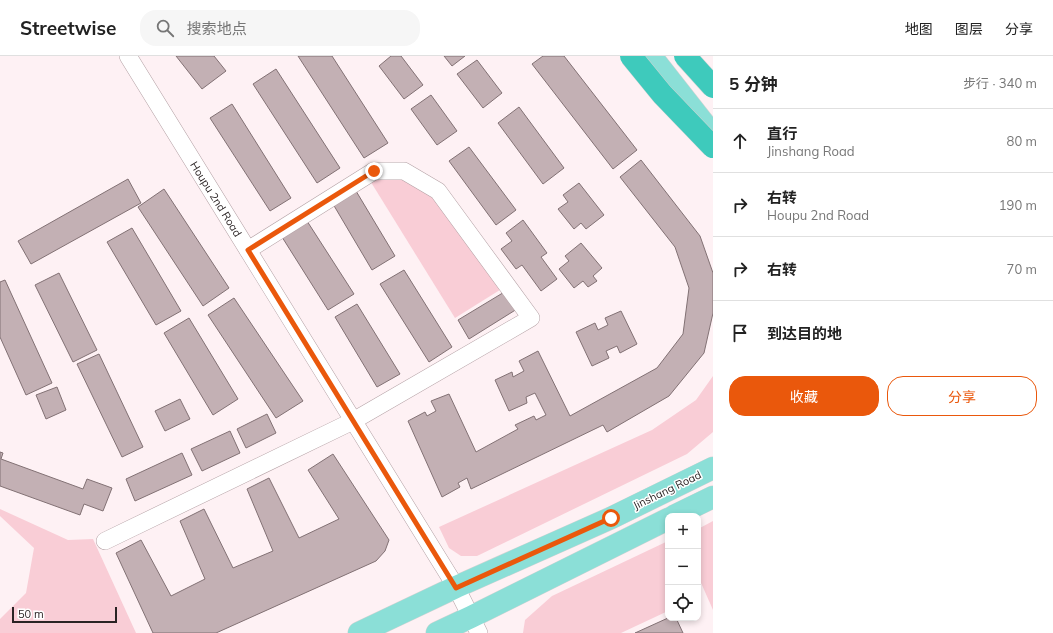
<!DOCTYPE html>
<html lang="zh">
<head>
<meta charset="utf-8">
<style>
  :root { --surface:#fff; --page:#f6f6f6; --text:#222; --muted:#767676; --line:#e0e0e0; --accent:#ea580c }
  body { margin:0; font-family:Mulish,"Noto Sans SC",sans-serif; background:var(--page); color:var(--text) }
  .controls { position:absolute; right:12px; bottom:12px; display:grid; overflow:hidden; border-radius:8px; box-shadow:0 2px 6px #0003 }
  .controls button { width:36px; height:36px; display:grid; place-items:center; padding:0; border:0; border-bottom:1px solid var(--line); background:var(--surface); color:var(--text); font:20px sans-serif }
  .scale { position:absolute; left:12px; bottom:10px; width:105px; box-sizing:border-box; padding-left:4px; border:2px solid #2a2324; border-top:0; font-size:11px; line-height:14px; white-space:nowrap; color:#2a2324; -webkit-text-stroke:3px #fff; paint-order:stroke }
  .stop { position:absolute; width:12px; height:12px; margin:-9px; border:3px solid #ea580c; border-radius:50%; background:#fff }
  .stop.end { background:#ea580c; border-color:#fff; box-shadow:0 1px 4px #0008 }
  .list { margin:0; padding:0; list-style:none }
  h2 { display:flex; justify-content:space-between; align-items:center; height:52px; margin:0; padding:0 16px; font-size:17px }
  h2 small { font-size:13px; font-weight:400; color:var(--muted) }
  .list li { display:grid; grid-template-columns:26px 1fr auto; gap:12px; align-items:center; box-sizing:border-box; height:64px; padding:0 16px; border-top:1px solid var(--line) }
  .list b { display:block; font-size:15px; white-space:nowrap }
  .list p { margin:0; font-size:13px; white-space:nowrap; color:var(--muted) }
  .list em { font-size:13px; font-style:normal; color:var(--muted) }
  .actions { display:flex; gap:8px; padding:12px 16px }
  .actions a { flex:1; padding:9px 0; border:1px solid var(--accent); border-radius:16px; text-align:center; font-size:14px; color:var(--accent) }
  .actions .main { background:var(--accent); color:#fff }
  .icon { flex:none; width:22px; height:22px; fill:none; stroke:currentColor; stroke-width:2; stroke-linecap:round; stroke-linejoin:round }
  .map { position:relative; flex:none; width:713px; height:577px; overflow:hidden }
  header { display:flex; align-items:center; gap:24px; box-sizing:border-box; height:56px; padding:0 20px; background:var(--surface); border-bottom:1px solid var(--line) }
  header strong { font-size:19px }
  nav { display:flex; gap:22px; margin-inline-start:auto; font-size:14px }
  .search { width:280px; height:36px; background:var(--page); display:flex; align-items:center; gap:10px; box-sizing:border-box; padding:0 14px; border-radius:16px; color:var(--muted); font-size:15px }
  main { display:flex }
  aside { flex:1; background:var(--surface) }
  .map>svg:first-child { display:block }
  .green { fill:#f9cdd6 }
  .building { fill:#c3b0b4; stroke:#827174 }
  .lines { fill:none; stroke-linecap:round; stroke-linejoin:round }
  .minor-casing { stroke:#b4a1a5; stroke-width:18 }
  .major-casing { stroke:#d4d3d3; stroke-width:23 }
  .minor { stroke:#fff; stroke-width:17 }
  .major { stroke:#8bdfd7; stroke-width:22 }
  .highway-bridge-casing { stroke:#d4d3d3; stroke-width:23; stroke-linecap:butt }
  .highway-bridge { stroke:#3ecabc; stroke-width:22 }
  .route { stroke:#ea580c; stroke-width:5 }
  .labels { text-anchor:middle; stroke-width:3; stroke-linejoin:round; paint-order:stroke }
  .street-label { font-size:11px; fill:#2a2324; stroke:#fff }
</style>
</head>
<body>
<header>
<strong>Streetwise</strong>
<div class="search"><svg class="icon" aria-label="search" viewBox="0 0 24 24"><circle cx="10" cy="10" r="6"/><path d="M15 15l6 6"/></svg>搜索地点</div>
<nav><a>地图</a><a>图层</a><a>分享</a></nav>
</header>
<main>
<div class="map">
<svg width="713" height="577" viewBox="0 0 713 577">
  <rect width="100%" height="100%" fill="#fef1f4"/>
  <g class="green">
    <path d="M404,119l31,18 68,95 -48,30 -86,-139z"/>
    <path d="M713,320v56l-26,22 -210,102h-16l-12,-8 -10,-21 213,-97 44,-30z"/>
    <path d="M0,453l68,31 25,-1 43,94h-136v-14l26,-26 8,-45 -34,-32z"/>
    <path d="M713,465v89l-15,-34v-47z"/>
    <path d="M668,485v70l-47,22h-98l2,-13 27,-24z"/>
  </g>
  <g class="building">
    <path d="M176,0h38l12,15 -24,18z"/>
    <path d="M298,0h34l56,87 -24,15z"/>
    <path d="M391,0h10l22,29 -19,14 -25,-33z"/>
    <path d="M444,0h21l-13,10z"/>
    <path d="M543,0h21l73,94 -24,19 -81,-105z"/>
    <path d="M477,4l25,33 -19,15 -26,-34z"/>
    <path d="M276,13l64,99 -23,15 -64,-99z"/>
    <path d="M431,39l26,36 -20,14 -26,-36z"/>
    <path d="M232,48l59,94 -21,13 -60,-93z"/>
    <path d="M519,51l45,61 -21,16 -45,-61z"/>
    <path d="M469,91l47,63 -20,15 -47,-64z"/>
    <path d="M641,104l59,76 13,37v40l-9,40 -35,43 -62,36 -4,-7 -132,64 -4,-11 -9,5 2,4 -18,10 -34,-76 17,-9 2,4 9,-5 -5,-10 18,-7 27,58 42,-23 -3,-4 19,-9 2,4 10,-5 -11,-22 -9,4 1,6 -18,8 -14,-31 17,-8 1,5 11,-6 -5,-10 19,-10 32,65 87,-48 26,-34 6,-46 -14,-41 -55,-70z"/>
    <path d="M128,123l13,24 -110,61 -13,-23z"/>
    <path d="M579,127l25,32 -18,14 -5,-6 -7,6 -16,-20 10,-7 -5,-7z"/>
    <path d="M164,133l65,99 -26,18 -65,-99z"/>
    <path d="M356,135l39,65 -23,14 -39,-66z"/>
    <path d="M523,164l24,33 -6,4 16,22 -16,12 -19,-26 -6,4 -15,-20 11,-8 -6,-8z"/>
    <path d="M307,165l47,73 -26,16 -46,-73z"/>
    <path d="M132,172l49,83 -25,14 -49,-83z"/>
    <path d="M581,187l21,25 -9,8 4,5 -9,6 -5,-6 -9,7 -15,-19 10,-8 -4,-5z"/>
    <path d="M404,214l48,77 -23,15 -49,-78z"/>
    <path d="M59,217l38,77 -24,12 -38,-77z"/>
    <path d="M5,224l47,103 -26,12 -26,-58v-55z"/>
    <path d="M506,235l11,18 -48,30 -11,-19z"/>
    <path d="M234,242l69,103 -27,17 -68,-103z"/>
    <path d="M357,248l43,70 -23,13 -42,-70z"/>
    <path d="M621,255l16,33 -17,9 -3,-7 -11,5 3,7 -17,8 -16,-34 19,-9 3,7 10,-5 -3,-7z"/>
    <path d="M189,262l49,81 -25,16 -49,-82z"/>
    <path d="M99,298l44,93 -21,10 -45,-93z"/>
    <path d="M57,331l9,23 -20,9 -10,-24z"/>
    <path d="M180,343l10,20 -25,12 -10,-20z"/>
    <path d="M267,358l9,19 -30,15 -9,-19z"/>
    <path d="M230,375l10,22 -38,18 -11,-22z"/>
    <path d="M0,396l3,1 -2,6 82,30 4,-10 25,9 -9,23 -19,-7 -4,11 -80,-29z"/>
    <path d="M182,397l10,22 -57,26 -9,-22z"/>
    <path d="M333,398l56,86 -4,11 -9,10 -160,72h-63l-37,-80 25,-13 30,56 34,-17 -25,-58 24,-12 29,59 40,-17 -26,-62 22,-11 30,60 40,-19 -31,-49z"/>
    <path d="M668,562h8l7,15h-48z"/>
  </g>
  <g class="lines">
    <defs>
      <g id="minor">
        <path d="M128,0l328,531 23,46"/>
        <path d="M105,485l248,-120 178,-103 -93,-127 -34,-20h-30l-126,79"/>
      </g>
      <g id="major">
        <path d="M651,0l62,79"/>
        <path d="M674,460l39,-19"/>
        <path d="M359,577l97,-46 155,-69 102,-50"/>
        <path d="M437,577l34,-16 197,-98"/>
      </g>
    </defs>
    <use href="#minor" class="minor-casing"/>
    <use href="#major" class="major-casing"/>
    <use href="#minor" class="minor"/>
    <use href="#major" class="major"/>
    <defs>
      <g id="highway-bridge">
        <path d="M631,0l31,38 51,53"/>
        <path d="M685,0l28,31"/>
      </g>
    </defs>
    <use href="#highway-bridge" class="highway-bridge-casing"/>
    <use href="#highway-bridge" class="highway-bridge"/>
  </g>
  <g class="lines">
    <path class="route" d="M374,115l-126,79 208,338 155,-70"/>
  </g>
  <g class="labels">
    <g class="street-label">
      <text transform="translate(216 143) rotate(58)" y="4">Houpu 2nd Road</text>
      <text transform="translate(667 434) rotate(-26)" y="4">Jinshang Road</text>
    </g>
  </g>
</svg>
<div class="controls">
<button>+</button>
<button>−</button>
<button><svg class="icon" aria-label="locate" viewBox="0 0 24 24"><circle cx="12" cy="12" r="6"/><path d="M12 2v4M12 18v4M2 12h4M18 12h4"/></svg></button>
</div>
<div class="scale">50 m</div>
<div class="stop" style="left:611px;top:462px"></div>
<div class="stop end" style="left:374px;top:115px"></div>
</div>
<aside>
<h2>5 分钟<small>步行 · 340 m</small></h2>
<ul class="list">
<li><svg class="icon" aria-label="ahead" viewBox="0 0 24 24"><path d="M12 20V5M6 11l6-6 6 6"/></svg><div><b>直行</b><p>Jinshang Road</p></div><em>80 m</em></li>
<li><svg class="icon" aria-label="right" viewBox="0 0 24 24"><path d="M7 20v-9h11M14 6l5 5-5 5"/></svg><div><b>右转</b><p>Houpu 2nd Road</p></div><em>190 m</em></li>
<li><svg class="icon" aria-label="right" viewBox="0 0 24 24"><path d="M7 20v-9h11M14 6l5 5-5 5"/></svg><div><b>右转</b></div><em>70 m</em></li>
<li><svg class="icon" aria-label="arrive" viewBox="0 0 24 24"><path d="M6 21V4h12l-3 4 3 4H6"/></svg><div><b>到达目的地</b></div></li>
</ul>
<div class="actions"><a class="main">收藏</a><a>分享</a></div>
</aside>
</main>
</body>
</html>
